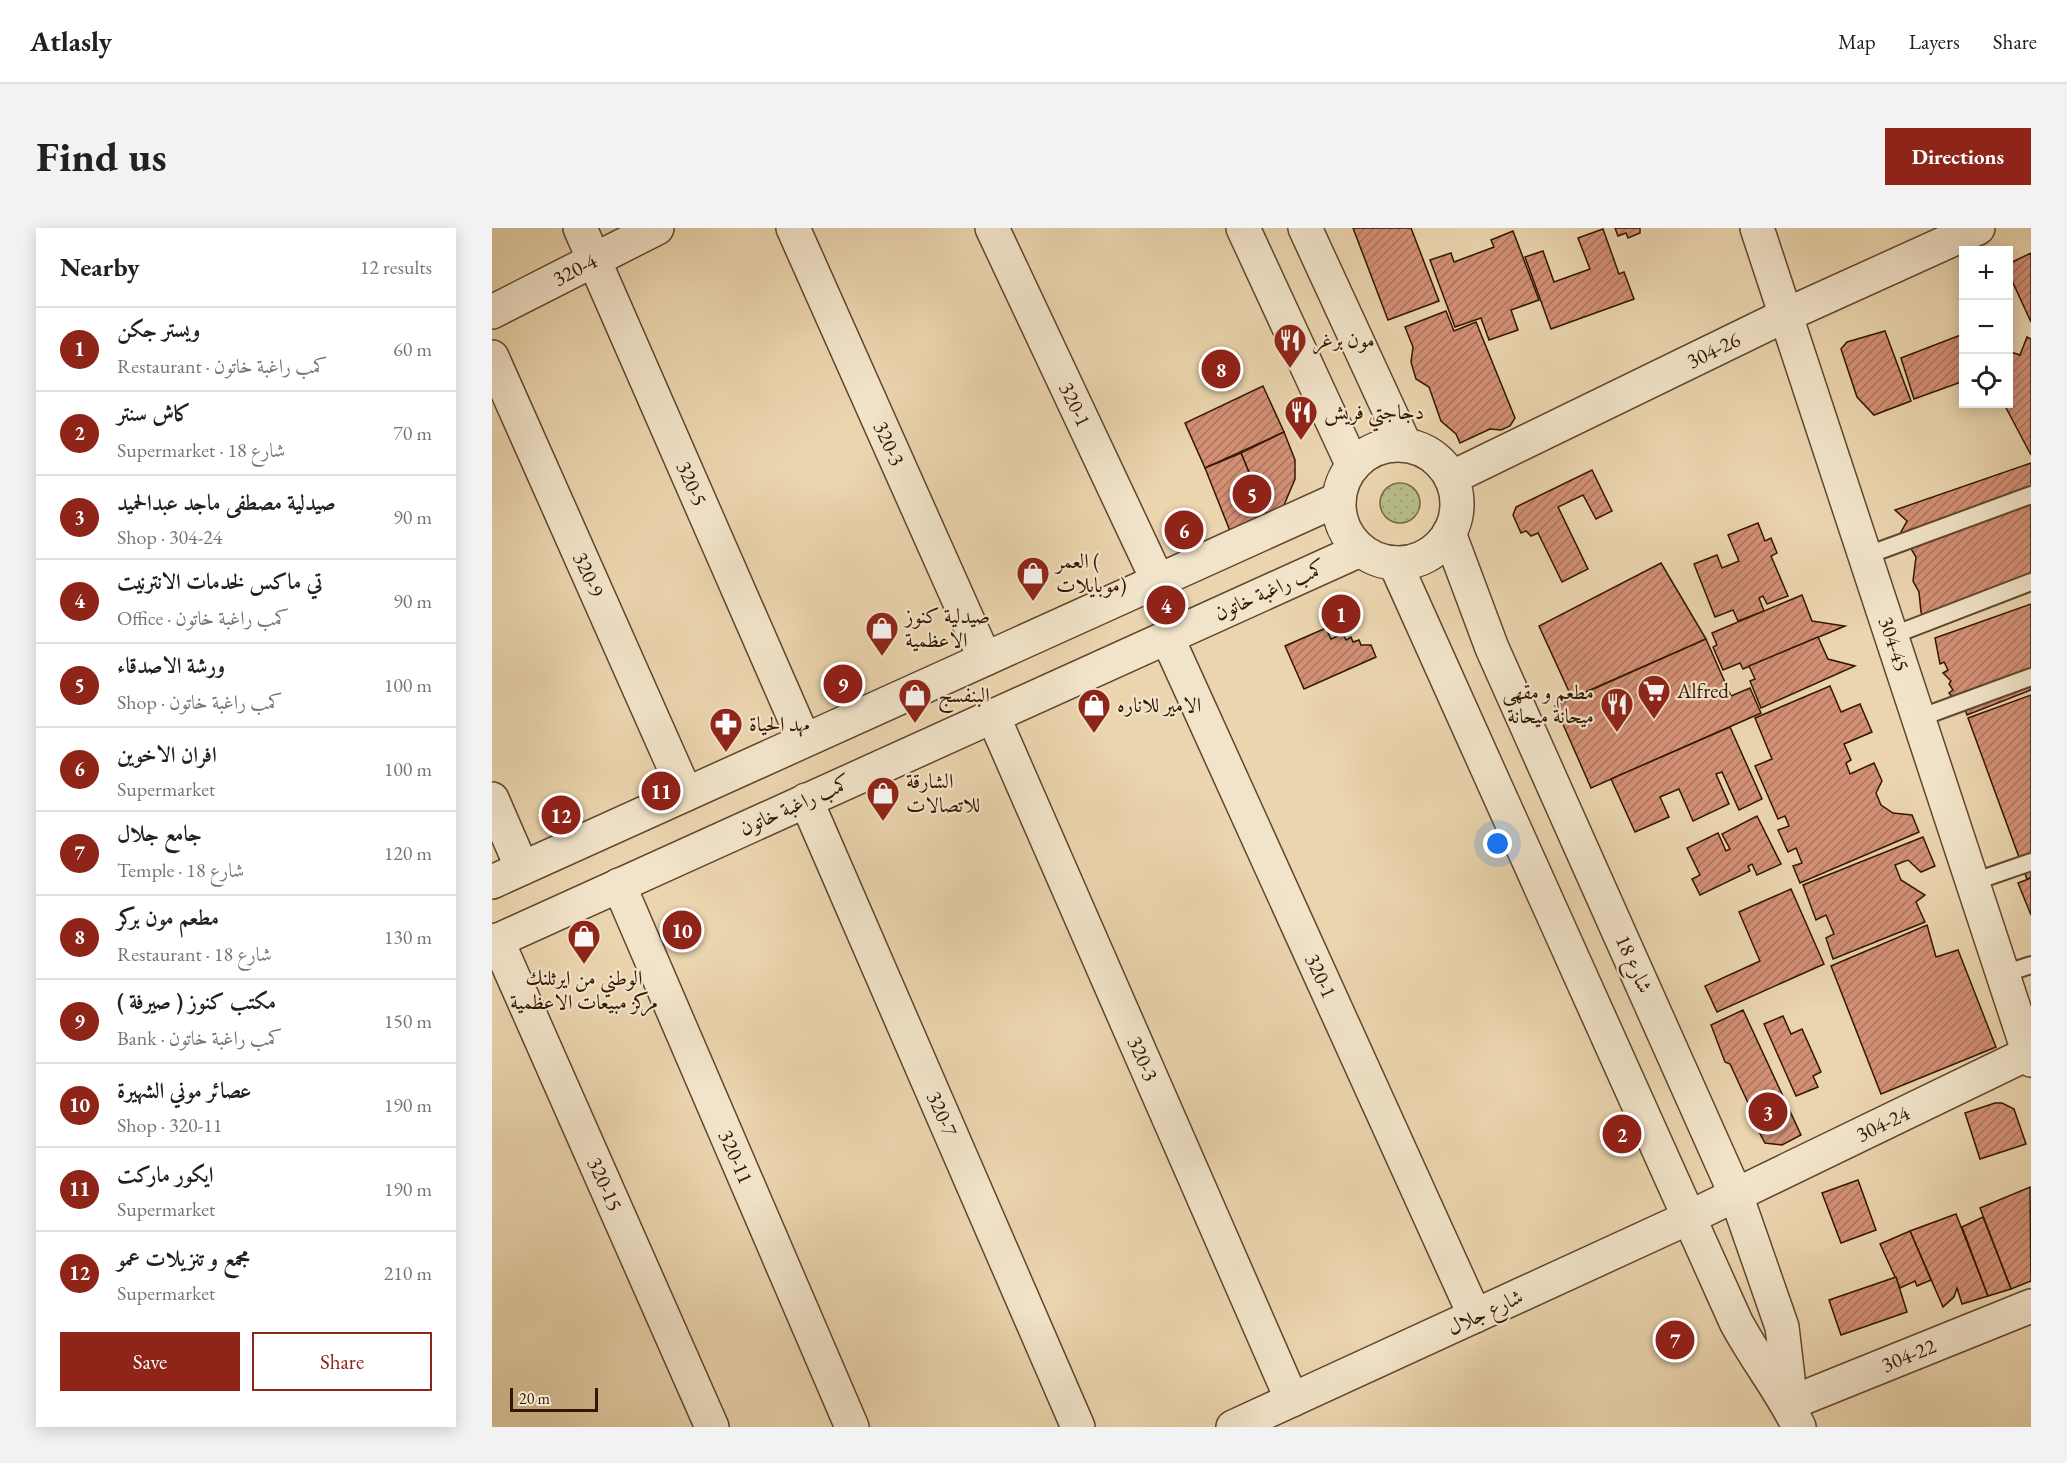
<!DOCTYPE html>
<html lang="en">
<head>
<meta charset="utf-8">
<style>
  :root { --surface:#fff; --page:#f2f2f2; --text:#202124; --muted:#757577; --line:#e0e0e0; --accent:#8f2418 }
  body { margin:0; font-family:"EB Garamond",Amiri,serif; background:var(--page); color:var(--text) }
  .controls { position:absolute; right:18px; top:18px; display:grid; overflow:hidden; border-radius:0px; box-shadow:0 3px 15px #0003 }
  .controls button { width:54px; height:54px; display:grid; place-items:center; padding:0; border:0; border-bottom:2px solid var(--line); background:var(--surface); color:var(--text); font:30px sans-serif }
  .scale { position:absolute; left:18px; bottom:15px; width:88px; box-sizing:border-box; padding-left:6px; border:3px solid #331603; border-top:0; font-size:16px; line-height:21px; white-space:nowrap; color:#331603; -webkit-text-stroke:4px #f2e4ca; paint-order:stroke }
  .you { position:absolute; left:1006px; top:616px; width:21px; height:21px; margin:-15px; border:4px solid #fff; border-radius:50%; background:#1a73e8; box-shadow:0 0 0 9px #1a73e833 }
  .badge { display:grid; place-items:center; width:39px; height:39px; border-radius:50%; background:var(--accent); color:#fff; font-size:20px; font-weight:700 }
  .pin { position:absolute; translate:-50% -50%; border:3px solid #fff; box-shadow:0 2px 6px #0006 }
  .list { margin:0; padding:0; list-style:none }
  h2 { display:flex; justify-content:space-between; align-items:center; height:78px; margin:0; padding:0 24px; font-size:26px }
  h2 small { font-size:20px; font-weight:400; color:var(--muted) }
  .list li { display:grid; grid-template-columns:39px 1fr auto; gap:18px; align-items:center; box-sizing:border-box; height:84px; padding:0 24px; border-top:2px solid var(--line) }
  .list b { display:block; font-size:22px; white-space:nowrap }
  .list p { margin:0; font-size:20px; white-space:nowrap; color:var(--muted) }
  .list em { font-size:20px; font-style:normal; color:var(--muted) }
  .actions { display:flex; gap:12px; padding:18px 24px }
  .actions a { flex:1; padding:14px 0; border:2px solid var(--accent); border-radius:0px; text-align:center; font-size:21px; color:var(--accent) }
  .actions .main { background:var(--accent); color:#fff }
  .icon { flex:none; width:33px; height:33px; fill:none; stroke:currentColor; stroke-width:2; stroke-linecap:round; stroke-linejoin:round }
  .map { position:relative; flex:none; width:1539px; height:1199px; overflow:hidden; border-radius:0px }
  header { display:flex; align-items:center; gap:36px; box-sizing:border-box; height:84px; padding:0 30px; background:var(--surface); border-bottom:2px solid var(--line) }
  header strong { font-size:28px }
  nav { display:flex; gap:33px; margin-inline-start:auto; font-size:21px }
  .intro { display:flex; align-items:center; justify-content:space-between; box-sizing:border-box; height:144px; padding:0 36px }
  h1 { margin:0; font-size:42px }
  .button { padding:15px 27px; border-radius:0px; background:var(--accent); color:#fff; font-size:21px; font-weight:700 }
  main { display:flex; gap:36px; padding:0 36px }
  aside { flex:1; background:var(--surface); border-radius:0px; box-shadow:0 3px 15px #0003 }
  .map>svg:first-child { display:block }
  .grass { fill:url(#grass-dots); stroke:#756a46; stroke-width:1.5 }
  .building { fill:url(#building-hatch); stroke:#331603; stroke-width:1.5 }
  .lines { fill:none; stroke-linecap:round; stroke-linejoin:round }
  .service-casing { stroke:#61462e; stroke-width:20 }
  .minor-casing { stroke:#61462e; stroke-width:36 }
  .tertiary-casing { stroke:#61462e; stroke-width:36 }
  .service { stroke:#f2e4ca; stroke-width:16 }
  .minor { stroke:#f2e4ca; stroke-width:33 }
  .tertiary { stroke:#f2e4ca; stroke-width:33 }
  .labels { text-anchor:middle; stroke-width:4.5; stroke-linejoin:round; paint-order:stroke }
  .street-label { font-size:21px; fill:#331603; stroke:#f2e4ca }
  .poi-label { font-size:21px; fill:#331603; stroke:#f2e4ca; text-anchor:start }
</style>
</head>
<body>
<header>
<strong>Atlasly</strong>
<nav><a>Map</a><a>Layers</a><a>Share</a></nav>
</header>
<div class="intro"><h1>Find us</h1><a class="button">Directions</a></div>
<main>
<aside>
<h2>Nearby<small>12 results</small></h2>
<ul class="list">
<li><span class="badge">1</span><div><b>ويستر جكن</b><p>Restaurant · كمب راغبة خاتون</p></div><em>60 m</em></li>
<li><span class="badge">2</span><div><b>كاش سنتر</b><p>Supermarket · شارع 18</p></div><em>70 m</em></li>
<li><span class="badge">3</span><div><b>صيدلية مصطفى ماجد عبدالحميد</b><p>Shop · 304-24</p></div><em>90 m</em></li>
<li><span class="badge">4</span><div><b>تي ماكس لخدمات الانترنيت</b><p>Office · كمب راغبة خاتون</p></div><em>90 m</em></li>
<li><span class="badge">5</span><div><b>ورشة الاصدقاء</b><p>Shop · كمب راغبة خاتون</p></div><em>100 m</em></li>
<li><span class="badge">6</span><div><b>افران الاخوين</b><p>Supermarket</p></div><em>100 m</em></li>
<li><span class="badge">7</span><div><b>جامع جلال</b><p>Temple · شارع 18</p></div><em>120 m</em></li>
<li><span class="badge">8</span><div><b>مطعم مون بركر</b><p>Restaurant · شارع 18</p></div><em>130 m</em></li>
<li><span class="badge">9</span><div><b>مكتب كنوز ( صيرفة )</b><p>Bank · كمب راغبة خاتون</p></div><em>150 m</em></li>
<li><span class="badge">10</span><div><b>عصائر موني الشهيرة</b><p>Shop · 320-11</p></div><em>190 m</em></li>
<li><span class="badge">11</span><div><b>ايكور ماركت</b><p>Supermarket</p></div><em>190 m</em></li>
<li><span class="badge">12</span><div><b>مجمع و تنزيلات عمو</b><p>Supermarket</p></div><em>210 m</em></li>
</ul>
<div class="actions"><a class="main">Save</a><a>Share</a></div>
</aside>
<div class="map">
<svg width="1539" height="1199" viewBox="0 0 1539 1199">
  <defs>
    <pattern id="grass-dots" width="8" height="8" patternUnits="userSpaceOnUse" patternTransform="scale(1.5)"><rect width="8" height="8" fill="#b7bd8a"/><path d="M2 2h.1M6 6h.1" fill="none" stroke="#9ea275" stroke-width="1.8" stroke-linecap="round"/></pattern>
    <pattern id="building-hatch" width="6" height="6" patternUnits="userSpaceOnUse" patternTransform="scale(1.5)"><rect width="6" height="6" fill="#d39075"/><path d="M-1 1l2-2M0 6l6-6M5 7l2-2" fill="none" stroke="#ac755e"/></pattern>
  </defs>
  <rect width="100%" height="100%" fill="#ebd5ae"/>
  <filter id="stains"><feTurbulence type="fractalNoise" baseFrequency=".00333" numOctaves="4"/><feColorMatrix values="0 0 0 0 .2 0 0 0 0 .09 0 0 0 0 .02 0 0 0 .5 -.17"/></filter>
  <radialGradient id="worn" r=".72"><stop offset=".6" stop-color="#630" stop-opacity="0"/><stop offset="1" stop-color="#630" stop-opacity=".3"/></radialGradient>
  <circle class="grass" cx="908" cy="275" r="20"/>
  <g class="building">
    <path d="M861,0h58l28,73 -51,19z"/>
    <path d="M1123,0h25v5l-12,5 -2,-5 -8,3z"/>
    <path d="M1111,1l16,45 5,-2 10,27 -83,30 -26,-72 18,-6 11,31 36,-13 -12,-31z"/>
    <path d="M1021,3l26,69 -28,10 7,20 -29,10 -8,-22 -26,9 -25,-67 21,-7 3,9 40,-15 -3,-7z"/>
    <path d="M1539,25v69l-23,-50v-8z"/>
    <path d="M954,83l8,20 22,-9 39,96 -5,8 -9,4 -11,-1 -30,14 -4,-9 -15,-13 -12,-34 -13,-8 -5,-17 2,-15 -8,-20z"/>
    <path d="M1393,103l26,70 -37,14 -17,-18 -16,-48 6,-7z"/>
    <path d="M1471,106l1,47 -50,18 -13,-41z"/>
    <path d="M1535,109l4,2v116l-27,-51h4v-53l12,4z"/>
    <path d="M771,158l21,46 -79,36 -20,-45z"/>
    <path d="M792,204l11,28v19l-11,26 -17,11 -26,-63z"/>
    <path d="M749,225l26,63 -37,15 -25,-63z"/>
    <path d="M1539,235v126l-104,38 -6,-15 -2,-20 -6,-11 3,-24 -15,-25 6,-11 -12,-11z"/>
    <path d="M1100,242l20,41 -16,8 -13,-24 -25,12 30,62 -26,13 -24,-49 -7,3 -5,-5 -5,2 -8,-18 3,-8z"/>
    <path d="M1266,295l7,18 6,-3 6,15 -6,3 17,40 -21,8 -4,-8 -4,2 5,13 -26,10 -5,-11 -18,7 -21,-53 23,-9 5,13 17,-7 -11,-26z"/>
    <path d="M1169,335l45,76 -134,59 -33,-72z"/>
    <path d="M1310,367l10,26 33,5 -102,43 -3,-6 -17,7 -10,-23 4,-2 -5,-12z"/>
    <path d="M1539,376v86l-64,25 -3,-9 -6,-1 -9,-12 4,-3 -4,-6 2,-3 -8,-8 5,-3 -4,-8 -4,2 -5,-26z"/>
    <path d="M834,400l5,11 12,-5 3,6 5,-3 2,5 6,-2 2,5h10l5,12 -72,32 -19,-43z"/>
    <path d="M1326,409l10,22 27,7 -94,42 -11,-27 5,-2 -6,-13z"/>
    <path d="M1214,411l25,57 19,-8 11,25 -170,75 -36,-82z"/>
    <path d="M1338,458l11,26 19,-8 12,28 -28,12 7,16 -5,3 4,11 24,-11 8,18 -6,12 5,12 12,8 19,2 7,17 -119,51 -7,-17 9,-3 -6,-15 -8,4 -10,-22 11,-4 -4,-10 -7,3 -23,-53 17,-7 -17,-41z"/>
    <path d="M1539,467v183l-4,1 -59,-161z"/>
    <path d="M1238,499l32,72 -23,11 -17,-38 -6,2 13,30 -36,17 -14,-32 -19,8 9,20 -34,15 -24,-53z"/>
    <path d="M1265,588l24,48 -24,11 -5,-11 -4,2 2,5 -50,24 -8,-16 8,-4 -13,-27 31,-15 8,18 4,-2 -8,-15z"/>
    <path d="M1431,609l12,29 -14,6 -13,-12 -13,5 6,15 24,15 -9,7 9,20 -92,37 -7,-21 8,-4 -8,-19 -10,5 -13,-35z"/>
    <path d="M1539,650v37l-13,-32z"/>
    <path d="M1299,661l33,75 -107,48 -12,-26 55,-25 -21,-49z"/>
    <path d="M1435,697l9,32 22,-7 38,97 -115,47 -50,-128z"/>
    <path d="M1251,782l58,125 -19,10 -17,-2 -17,-32 1,-6 -19,-41 -5,-2 -14,-37z"/>
    <path d="M1291,788l8,18 11,-5 19,43 -8,4 5,11 -22,9 -32,-72z"/>
    <path d="M1503,875h7l12,6 12,35 -46,15 -15,-46z"/>
    <path d="M1366,952l18,50 -35,13 -19,-50z"/>
    <path d="M1538,959l1,94 -20,8 -31,-81z"/>
    <path d="M1464,986l32,82 -26,8 -5,-16 -3,9 -11,10 -33,-76z"/>
    <path d="M1491,989l28,72 -23,7 -26,-69z"/>
    <path d="M1418,1003l21,49 -14,6 -2,-5 -15,7 -20,-44z"/>
    <path d="M1404,1049l11,35 -66,23 -12,-35z"/>
  </g>
  <g class="lines">
    <defs>
      <g id="service">
        <path d="M1373,328l166,-61"/>
        <path d="M1399,408l140,-54"/>
        <path d="M1427,490l112,-41"/>
        <path d="M1481,654l58,-20"/>
        <path d="M1511,746l28,-9"/>
      </g>
      <g id="minor">
        <path id="s1" d="M88,0l224,512"/>
        <path id="s2" d="M301,0l192,431"/>
        <path id="s3" d="M500,0l166,353"/>
        <path id="s4" d="M1265,0l274,832"/>
        <path id="s5" d="M0,84l165,-84"/>
        <path id="s6" d="M0,129l194,437"/>
        <path id="s7" d="M959,250l335,-163 192,-87"/>
        <path id="s8" d="M675,409l308,679"/>
        <path id="s9" d="M501,488l299,684"/>
        <path d="M0,571l30,69"/>
        <path id="s10" d="M314,572l272,627"/>
        <path id="s11" d="M127,657l233,542"/>
        <path id="s12" d="M5,712l215,487"/>
        <path id="s13" d="M1296,1176l243,-98"/>
        <path id="s14" d="M741,1199l455,-209 341,-165"/>
      </g>
      <g id="tertiary">
        <path d="M751,0l110,238"/>
        <path d="M813,0l100,217"/>
        <circle cx="906" cy="276" r="59"/>
        <path d="M957,305l43,115 244,547 46,132 6,51v26"/>
        <path d="M903,335l341,759c19,36 45,68 63,105"/>
        <path d="M0,654l847,-383"/>
        <path d="M0,715l868,-393"/>
      </g>
    </defs>
    <use href="#service" class="service-casing"/>
    <use href="#minor" class="minor-casing"/>
    <use href="#tertiary" class="tertiary-casing"/>
    <use href="#service" class="service"/>
    <use href="#minor" class="minor"/>
    <use href="#tertiary" class="tertiary"/>
  </g>
  <defs>
    <symbol id="restaurant-pin" viewBox="-11 -11 22 30"><path d="M0 17L-7.5 6A9.5 9.5 0 1 1 7.5 6Z" fill="#8f2418" stroke="#f2e4ca"/><path d="M-5-6h1v4h1v-4h1v4h1v-4h1v5L-1.5 .5V6h-2V.5L-5-1ZM5-6V6H3V1.5H1.5Q1.5-4 5-6Z" fill="#fff"/></symbol>
    <symbol id="shop-pin" viewBox="-11 -11 22 30"><path d="M0 17L-7.5 6A9.5 9.5 0 1 1 7.5 6Z" fill="#8f2418" stroke="#f2e4ca"/><path d="M-5-2.5h2.3a2.7 3.5 0 0 1 5.4 0H5L5.5 6h-11ZM-1.5-2.5h3a1.5 2.3 0 0 0-3 0Z" fill="#fff"/></symbol>
    <symbol id="supermarket-pin" viewBox="-11 -11 22 30"><path d="M0 17L-7.5 6A9.5 9.5 0 1 1 7.5 6Z" fill="#8f2418" stroke="#f2e4ca"/><path d="M-6-5.5h2.5l.6 2H6L4.5 2H-2.5L-4.4-4H-6ZM-1.5 3.2a1.3 1.3 0 1 0 .1 0ZM3 3.2a1.3 1.3 0 1 0 .1 0Z" fill="#fff"/></symbol>
    <symbol id="pharmacy-pin" viewBox="-11 -11 22 30"><path d="M0 17L-7.5 6A9.5 9.5 0 1 1 7.5 6Z" fill="#8f2418" stroke="#f2e4ca"/><path d="M-2-6h4v4h4v4h-4v4h-4v-4h-4v-4h4Z" fill="#fff"/></symbol>
  </defs>
  <g fill-rule="evenodd">
    <use href="#restaurant-pin" x="779" y="93" width="38" height="52"/>
    <use href="#restaurant-pin" x="790" y="165" width="38" height="52"/>
    <use href="#shop-pin" x="522" y="326" width="38" height="52"/>
    <use href="#shop-pin" x="371" y="381" width="38" height="52"/>
    <use href="#supermarket-pin" x="1143" y="444" width="38" height="52"/>
    <use href="#shop-pin" x="404" y="448" width="38" height="52"/>
    <use href="#restaurant-pin" x="1106" y="457" width="38" height="52"/>
    <use href="#shop-pin" x="583" y="458" width="38" height="52"/>
    <use href="#pharmacy-pin" x="215" y="477" width="38" height="52"/>
    <use href="#shop-pin" x="372" y="546" width="38" height="52"/>
    <use href="#shop-pin" x="73" y="689" width="38" height="52"/>
  </g>
  <g class="labels">
    <g class="street-label">
      <text dy="7" stroke="none"><textPath href="#s5" startOffset="93">320-4</textPath></text>
      <text dy="7" stroke="none"><textPath href="#s7" startOffset="292">304-26</textPath></text>
      <text dy="7" stroke="none"><textPath href="#s3" startOffset="195">320-1</textPath></text>
      <text dy="7" stroke="none"><textPath href="#s2" startOffset="236">320-3</textPath></text>
      <text dy="7" stroke="none"><textPath href="#s1" startOffset="279">320-5</textPath></text>
      <text dy="7" stroke="none"><textPath href="#s6" startOffset="238">320-9</textPath></text>
      <text transform="translate(778 362) rotate(-24)" y="7">كمب راغبة خاتون</text>
      <text dy="7" stroke="none"><textPath href="#s4" startOffset="438">304-45</textPath></text>
      <text transform="translate(303 577) rotate(-24)" y="7">كمب راغبة خاتون</text>
      <text transform="translate(1142 736) rotate(66)" y="7">شارع 18</text>
      <text dy="7" stroke="none"><textPath href="#s8" startOffset="372">320-1</textPath></text>
      <text dy="7" stroke="none"><textPath href="#s9" startOffset="374">320-3</textPath></text>
      <text dy="7" stroke="none"><textPath href="#s10" startOffset="342">320-7</textPath></text>
      <text dy="7" stroke="none"><textPath href="#s14" startOffset="717">304-24</textPath></text>
      <text dy="7" stroke="none"><textPath href="#s11" startOffset="296">320-11</textPath></text>
      <text dy="7" stroke="none"><textPath href="#s12" startOffset="267">320-15</textPath></text>
      <text transform="translate(993 1084) rotate(-25)" y="7">شارع جلال</text>
      <text dy="7" stroke="none"><textPath href="#s13" startOffset="130">304-22</textPath></text>
    </g>
    <g class="poi-label">
      <text x="821" y="119">مون برغر</text>
      <text x="832" y="191">دجاجتي فريش</text>
      <text x="564" y="340">العمر (<tspan x="564" dy="24">موبايلات)</tspan></text>
      <text x="413" y="395">صيدلية كنوز<tspan x="413" dy="24">الاعظمية</tspan></text>
      <text x="1185" y="470">Alfred</text>
      <text x="1102" y="471" text-anchor="end">مطعم و مقهى<tspan x="1102" dy="24">ميحانة ميحانة</tspan></text>
      <text x="446" y="474">البنفسج</text>
      <text x="625" y="484">الامير للاناره</text>
      <text x="257" y="503">مهد الحياة</text>
      <text x="414" y="560">الشارقة<tspan x="414" dy="24">للاتصالات</tspan></text>
      <text x="92" y="757" text-anchor="middle">الوطني من ايرثلنك<tspan x="92" dy="24">مركز مبيعات الاعظمية</tspan></text>
    </g>
  </g>
  <rect width="100%" height="100%" filter="url(#stains)"/>
  <rect width="100%" height="100%" fill="url(#worn)"/>
</svg>
<div class="controls">
<button>+</button>
<button>−</button>
<button><svg class="icon" aria-label="locate" viewBox="0 0 24 24"><circle cx="12" cy="12" r="6"/><path d="M12 2v4M12 18v4M2 12h4M18 12h4"/></svg></button>
</div>
<div class="scale">20 m</div>
<div class="you"></div>
<div class="pin badge" style="left:849px;top:386px">1</div>
<div class="pin badge" style="left:1130px;top:906px">2</div>
<div class="pin badge" style="left:1276px;top:884px">3</div>
<div class="pin badge" style="left:674px;top:377px">4</div>
<div class="pin badge" style="left:760px;top:266px">5</div>
<div class="pin badge" style="left:692px;top:302px">6</div>
<div class="pin badge" style="left:1183px;top:1112px">7</div>
<div class="pin badge" style="left:729px;top:141px">8</div>
<div class="pin badge" style="left:351px;top:456px">9</div>
<div class="pin badge" style="left:190px;top:702px">10</div>
<div class="pin badge" style="left:169px;top:563px">11</div>
<div class="pin badge" style="left:69px;top:587px">12</div>
</div>
</main>
</body>
</html>
